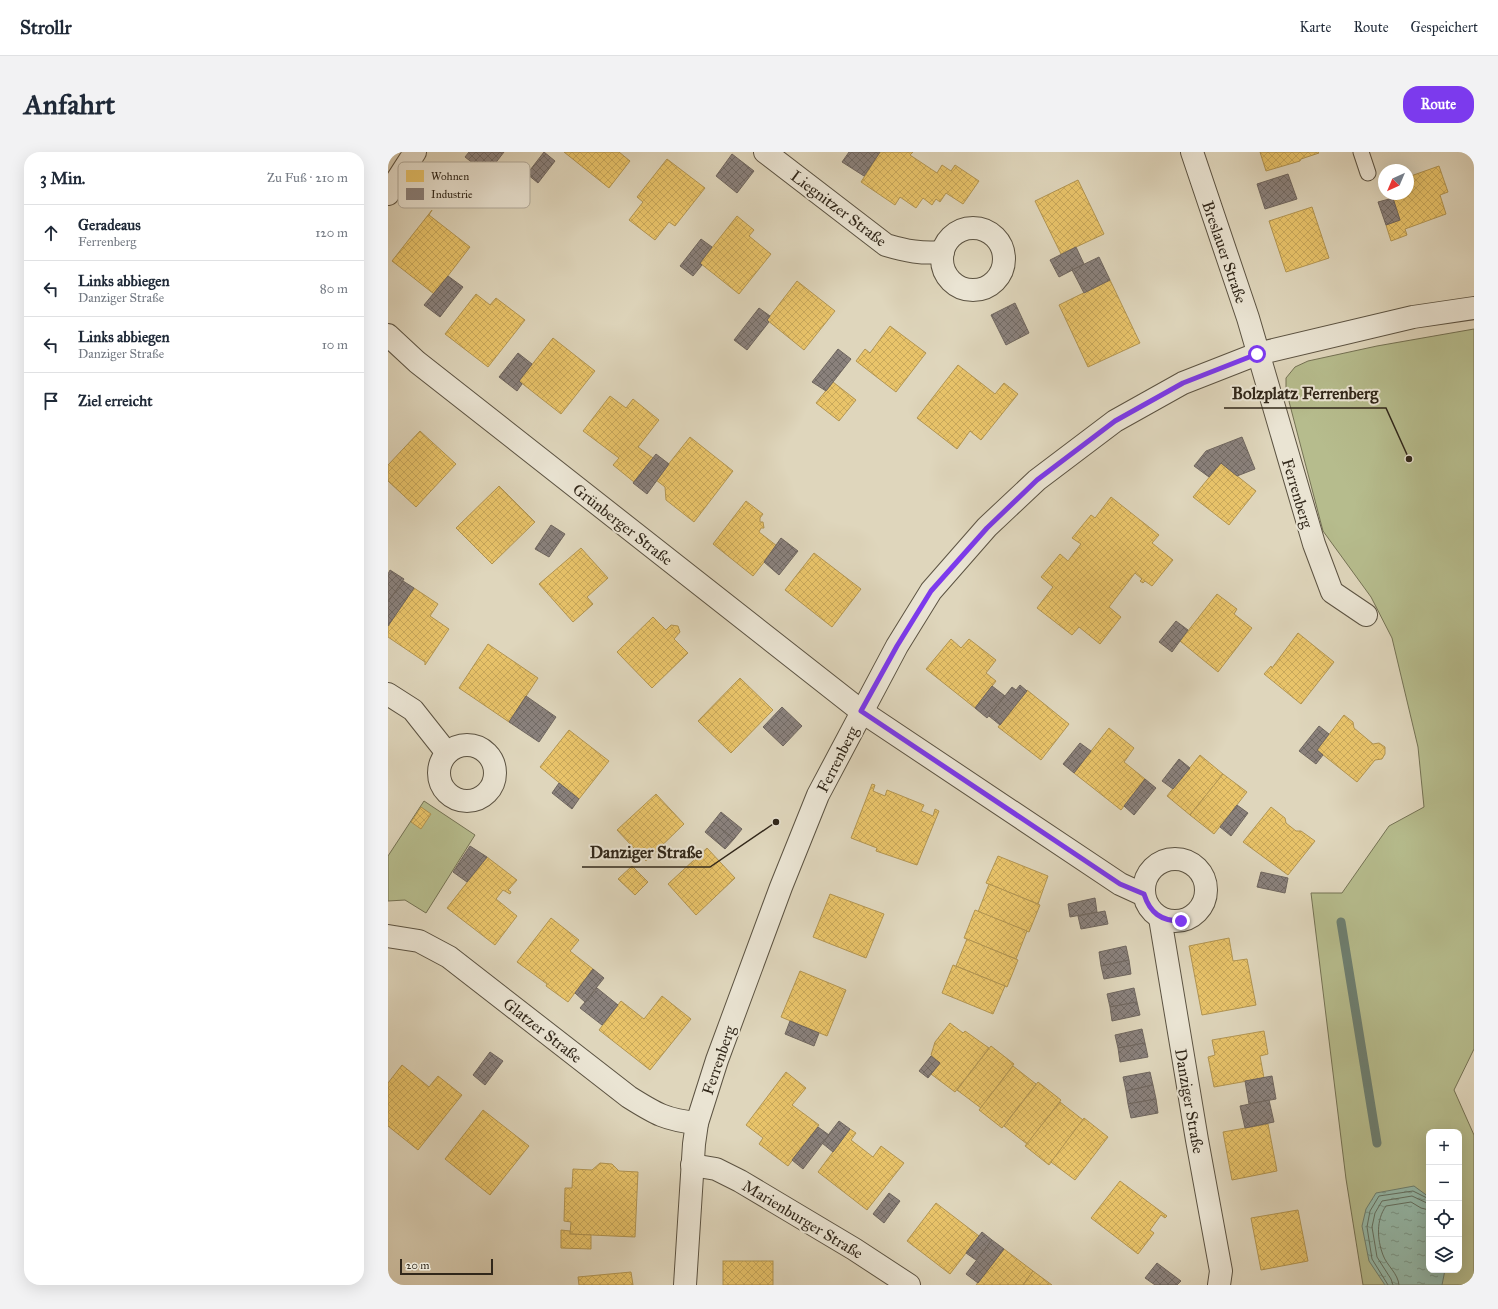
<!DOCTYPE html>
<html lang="de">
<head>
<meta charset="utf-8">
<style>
  :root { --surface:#fff; --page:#f2f2f3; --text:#1f2937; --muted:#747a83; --line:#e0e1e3; --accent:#7c3aed }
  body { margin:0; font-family:"IM FELL Great Primer",serif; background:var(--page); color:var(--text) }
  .controls { position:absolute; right:12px; bottom:12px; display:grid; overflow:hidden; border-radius:8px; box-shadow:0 4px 16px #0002 }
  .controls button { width:36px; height:36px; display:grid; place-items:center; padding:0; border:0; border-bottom:1px solid var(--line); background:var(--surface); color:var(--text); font:20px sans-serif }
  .compass { position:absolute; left:990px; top:12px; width:36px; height:36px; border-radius:50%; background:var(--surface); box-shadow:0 4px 16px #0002; rotate:224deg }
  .scale { position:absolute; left:12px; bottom:10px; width:93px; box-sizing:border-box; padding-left:4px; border:2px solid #31271a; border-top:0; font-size:11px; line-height:14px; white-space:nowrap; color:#31271a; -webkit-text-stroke:3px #eae4d3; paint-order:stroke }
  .stop { position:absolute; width:12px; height:12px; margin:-9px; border:3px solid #7c3aed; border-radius:50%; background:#fff }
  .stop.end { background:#7c3aed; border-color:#fff; box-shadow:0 1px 4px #0008 }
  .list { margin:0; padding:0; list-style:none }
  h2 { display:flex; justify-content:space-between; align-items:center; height:52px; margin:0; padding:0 16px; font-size:17px }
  h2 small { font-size:13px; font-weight:400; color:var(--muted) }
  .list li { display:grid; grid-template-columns:26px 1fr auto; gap:12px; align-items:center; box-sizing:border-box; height:56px; padding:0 16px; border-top:1px solid var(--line) }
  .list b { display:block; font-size:15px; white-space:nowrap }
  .list p { margin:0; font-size:13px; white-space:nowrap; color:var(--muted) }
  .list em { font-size:13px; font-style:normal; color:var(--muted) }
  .icon { flex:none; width:22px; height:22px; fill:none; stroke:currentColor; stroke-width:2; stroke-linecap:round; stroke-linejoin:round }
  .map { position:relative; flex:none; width:1086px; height:1133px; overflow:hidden; border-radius:16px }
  header { display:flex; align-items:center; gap:24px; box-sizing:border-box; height:56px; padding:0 20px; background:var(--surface); border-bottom:1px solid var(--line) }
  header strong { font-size:19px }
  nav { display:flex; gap:22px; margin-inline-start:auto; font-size:14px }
  .intro { display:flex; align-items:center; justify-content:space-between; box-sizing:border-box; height:96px; padding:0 24px }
  h1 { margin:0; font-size:28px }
  .button { padding:10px 18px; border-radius:16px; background:var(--accent); color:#fff; font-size:14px; font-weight:700 }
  main { display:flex; gap:24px; padding:0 24px }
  aside { flex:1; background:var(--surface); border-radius:16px; box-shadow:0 4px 16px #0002 }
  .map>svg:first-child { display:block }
  .park { fill:#b6bc8d; stroke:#747254; fill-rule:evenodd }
  .water { fill:url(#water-ripples); stroke:#6d7f71 }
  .homes { fill:url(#homes-cross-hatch); stroke:#b29552 }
  .industry { fill:url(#industry-cross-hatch); stroke:#6f665f }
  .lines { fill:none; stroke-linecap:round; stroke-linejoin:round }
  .shore { stroke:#637062; stroke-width:1 }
  .stream { stroke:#6d7f71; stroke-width:9 }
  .lane-casing { stroke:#5c5342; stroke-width:17 }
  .street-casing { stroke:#5c5342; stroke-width:24 }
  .lane { stroke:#eae4d3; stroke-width:15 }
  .street { stroke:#eae4d3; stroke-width:22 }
  .route { stroke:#7c3aed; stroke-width:5 }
  .labels { text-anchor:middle; stroke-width:4; stroke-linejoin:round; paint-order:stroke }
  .street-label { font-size:16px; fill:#31271a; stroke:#eae4d3 }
  .key { fill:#eae4d3; stroke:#b2ab9c; stroke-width:1 }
  .key-label { font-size:11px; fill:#31271a }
  .leader { fill:none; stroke:#31271a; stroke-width:1.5 }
  .callout-dot { fill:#31271a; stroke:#eae4d3; stroke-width:1.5 }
  .callout-label { font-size:17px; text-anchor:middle; font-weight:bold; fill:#31271a; stroke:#eae4d3; stroke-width:4; stroke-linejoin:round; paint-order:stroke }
</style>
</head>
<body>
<header>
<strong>Strollr</strong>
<nav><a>Karte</a><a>Route</a><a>Gespeichert</a></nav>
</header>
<div class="intro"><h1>Anfahrt</h1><a class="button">Route</a></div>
<main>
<aside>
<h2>3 Min.<small>Zu Fuß · 210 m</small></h2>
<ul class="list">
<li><svg class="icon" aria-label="ahead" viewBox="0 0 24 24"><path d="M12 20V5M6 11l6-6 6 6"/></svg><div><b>Geradeaus</b><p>Ferrenberg</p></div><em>120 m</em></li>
<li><svg class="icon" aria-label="left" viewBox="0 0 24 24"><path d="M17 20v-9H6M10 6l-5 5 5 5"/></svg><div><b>Links abbiegen</b><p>Danziger Straße</p></div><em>80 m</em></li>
<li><svg class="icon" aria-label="left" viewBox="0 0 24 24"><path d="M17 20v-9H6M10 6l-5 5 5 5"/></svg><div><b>Links abbiegen</b><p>Danziger Straße</p></div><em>10 m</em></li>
<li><svg class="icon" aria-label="arrive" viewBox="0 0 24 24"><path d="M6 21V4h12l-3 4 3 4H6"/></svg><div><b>Ziel erreicht</b></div></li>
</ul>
</aside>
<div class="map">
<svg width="1086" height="1133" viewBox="0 0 1086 1133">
  <defs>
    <pattern id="water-ripples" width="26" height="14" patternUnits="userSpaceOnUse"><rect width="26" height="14" fill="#95baab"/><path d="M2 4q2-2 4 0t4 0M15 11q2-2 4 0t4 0" fill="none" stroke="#7a978a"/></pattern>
    <pattern id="homes-cross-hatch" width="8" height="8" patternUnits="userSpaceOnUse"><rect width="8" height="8" fill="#e9c46a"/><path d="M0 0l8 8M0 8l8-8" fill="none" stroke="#c8a85b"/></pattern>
    <pattern id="industry-cross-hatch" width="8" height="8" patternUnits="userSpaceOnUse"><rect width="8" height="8" fill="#8a817c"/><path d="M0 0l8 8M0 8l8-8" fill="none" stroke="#716a65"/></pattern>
  </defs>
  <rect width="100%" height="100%" fill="#dfd6bc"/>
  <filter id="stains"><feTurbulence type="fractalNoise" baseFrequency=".005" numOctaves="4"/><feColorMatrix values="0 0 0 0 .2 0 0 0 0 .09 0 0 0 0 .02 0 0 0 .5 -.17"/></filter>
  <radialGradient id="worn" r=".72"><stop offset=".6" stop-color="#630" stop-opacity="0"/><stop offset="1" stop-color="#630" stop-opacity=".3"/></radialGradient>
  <g class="park">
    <path d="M1086,177v720l-20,41 20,45v150h-111l-17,-106 -35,-286h31l47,-67 35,-19 -6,-60 -26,-109 -21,-41 -48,-66 -37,-141v-12l9,-11 13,-6 69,-15zM1041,980h30v138h-30z"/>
    <path d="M36,649l51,34 -49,78 -21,-13 -17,1v-45z"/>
  </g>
  <path class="water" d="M1026,1034l15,11v73h16l-3,15h-57l-16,-24 -7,-35 4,-17 10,-16z"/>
  <g class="homes">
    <path d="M176,0h55l11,9 -21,27z"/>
    <path d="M492,0h33l-3,3 27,18 5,-8 9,6 4,-6 24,16 -16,23 -17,-11 -6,9 -4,-3 -4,6 -9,-7 -7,10 -16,-11 -5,8 -34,-23z"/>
    <path d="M872,0h58l1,1 -18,6 -1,2 -34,10z"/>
    <path d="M279,7l38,29 -30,38 -6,-4 -14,18 -26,-20 14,-18 -6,-5z"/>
    <path d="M1051,14l9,26 -8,3 6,19 -41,15 2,6 -16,6 -5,-16 14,-5 -9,-26h17v-17z"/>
    <path d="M690,28l26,54 -43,20 -26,-53z"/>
    <path d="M924,55l17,51 -43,14 -17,-51z"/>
    <path d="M44,58l-3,5 41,32 -36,47 -42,-33z"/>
    <path d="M349,64l17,14 -5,6 22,18 -32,40 -39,-31z"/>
    <path d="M722,128l30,63 -52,24 -29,-62z"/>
    <path d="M409,129l38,30 -31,39 -37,-30z"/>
    <path d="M88,142l14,11 6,-7 29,22 -37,47 -43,-33z"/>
    <path d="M502,174l36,27 -30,39 -40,-31 9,-12 5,4z"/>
    <path d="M165,186l42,33 -34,43 -42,-33z"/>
    <path d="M570,213l37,29 9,-11 14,11 -37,46 -11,-9 -13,18 -40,-31z"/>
    <path d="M445,230l23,18 -17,21 -23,-18z"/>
    <path d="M222,244l16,12 7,-9 26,21 -21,27 15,11 -19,24 -21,-17 6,-7 -36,-27z"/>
    <path d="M32,279l36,33 -40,43 -28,-26v-16z"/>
    <path d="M302,285l43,34 -39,51 -28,-22 -1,-13 -9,-7z"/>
    <path d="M833,311l35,28 -27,34 -36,-28z"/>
    <path d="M111,334l36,36 -43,42 -36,-36z"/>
    <path d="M723,345l48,38 -7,8 21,17 -21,26 -7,-5 -2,2 -3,-2 2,-2 -7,-6 -26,34 12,10 -21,27 -21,-17 -7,8 -35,-27 16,-21 -12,-10 19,-23 8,7 13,-17 -9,-6 19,-23 4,3z"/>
    <path d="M358,349l17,13 -3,4v4h3l1,6h-3l-2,4 18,14 -24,30 -40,-32z"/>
    <path d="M193,396l27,30 -21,19 6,7 -20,18 -34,-38z"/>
    <path d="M426,401l47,36 -29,38 -47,-37z"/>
    <path d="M26,436l24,16 -8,12 19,13 -24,36v-3l-37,-25v-11z"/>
    <path d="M829,442l20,15 -3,5 18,14 -34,44 -38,-31z"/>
    <path d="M265,465l13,13 5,-5 7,1 2,6 -6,7 14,14 -36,35 -35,-36z"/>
    <path d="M910,481l36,29 -33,42 -37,-30 7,-8 1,2z"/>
    <path d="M563,487l10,9 8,-9 27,21 -10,13 10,8 -21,27 -49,-39z"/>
    <path d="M100,492l50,34 -29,44 -50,-34z"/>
    <path d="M352,526l33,32 -42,43 -33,-32z"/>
    <path d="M639,538l42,34 -28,36 -43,-33z"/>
    <path d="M956,563l9,7 1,6 19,16 6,-1 6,4v7l-3,5 -7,1 -18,22 -40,-32z"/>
    <path d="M721,576l25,20 -10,14 21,17 -24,31 -47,-37z"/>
    <path d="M181,578l40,31 -30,38 -39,-32z"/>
    <path d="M812,603l23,19 -33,41 -23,-19z"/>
    <path d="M835,622l24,18 -33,42 -24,-19z"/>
    <path d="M484,632l3,1 -2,6 12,5 2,-6 37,15 -3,6 12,5 2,-7 4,2 -22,54 -41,-14 1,-3 -26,-10z"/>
    <path d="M268,642l28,30 -38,37 -29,-31z"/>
    <path d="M33,655l10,7 -10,15 -10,-7z"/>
    <path d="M883,655l14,11 1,5 10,8h5l14,10 -27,34 -45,-33z"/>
    <path d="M319,696l28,30 -39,37 -28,-31z"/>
    <path d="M610,704l50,20 -10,28 -52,-21z"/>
    <path d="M99,705l30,23 -9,10 3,2 -1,2 -7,-4 -7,9 21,17 -22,29 -48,-37z"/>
    <path d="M244,714l16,16 -13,13 -17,-16z"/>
    <path d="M601,732l51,21 -11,27 -51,-20z"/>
    <path d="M442,742l54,20 -18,44 -53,-21z"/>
    <path d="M587,758l52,21 -11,28 -52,-21z"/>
    <path d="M163,766l28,22 -9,11 23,18 -25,33 -22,-16 1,-2 -30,-22z"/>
    <path d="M841,786l4,23 14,-2 9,46 -54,10 -13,-69z"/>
    <path d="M579,787l51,21 -11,27 -51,-21z"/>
    <path d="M565,813l52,21 -12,28 -51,-21z"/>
    <path d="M412,819l46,19 -19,46 -46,-19z"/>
    <path d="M274,844l29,23 -41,51 -51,-40 22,-29 23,18z"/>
    <path d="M562,871l13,10 2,-2 24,17 -34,44 -24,-18 9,-11 -9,-8 4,-13z"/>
    <path d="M876,879l4,23 -8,2 4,22 -50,9 -6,-30 7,-2 -3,-15z"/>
    <path d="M603,894l23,18 -33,44 -24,-18z"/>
    <path d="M14,913l27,22 9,-11 24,19 -44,55 -30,-24v-43z"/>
    <path d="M625,914l23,18 -34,44 -23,-18z"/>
    <path d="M398,920l20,16 -14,17 27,20 -31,41 -29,-22 4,-6 -17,-13z"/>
    <path d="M650,930l23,18 -34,44 -23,-18z"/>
    <path d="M672,950l23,18 -34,45 -24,-19z"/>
    <path d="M95,958l46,36 -39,49 -45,-36z"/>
    <path d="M696,966l24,19 -33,43 -24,-18z"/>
    <path d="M880,972l9,47 -45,9 -9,-48z"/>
    <path d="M462,977l6,4 -5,7 22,17 8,-11 23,17 -37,47 -49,-38z"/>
    <path d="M212,1011l12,1 7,7 19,1 -3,65 -65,-3 1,-12 -7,-1 1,-33h7l1,-19 19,1z"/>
    <path d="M732,1029l47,35 -2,2 -4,-3 -11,15 4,3 -16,21 -47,-36z"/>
    <path d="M548,1051l43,33 -29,38 -43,-33z"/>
    <path d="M910,1058l10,51 -47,9 -10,-52z"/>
    <path d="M173,1078l9,1v3l21,1v14l-30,-1z"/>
    <path d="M616,1097l29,22 -10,14h-47z"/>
    <rect x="335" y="1109" width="50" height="24"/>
    <path d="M645,1119l19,14h-29z"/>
    <path d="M243,1120l2,13h-54l-1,-8z"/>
  </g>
  <g class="industry">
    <path d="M81,0h35l-17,22 -22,-17z"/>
    <path d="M156,0l11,9 -17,22 -11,-9z"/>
    <path d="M461,0h31l-16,24 -22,-14z"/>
    <path d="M344,2l22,17 -17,22 -21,-17z"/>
    <path d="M900,22l9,25 -32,10 -8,-25z"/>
    <path d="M1005,46l7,22 -14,5 -8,-23z"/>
    <path d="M313,87l11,8 -12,16 2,2 -9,11 -13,-10z"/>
    <path d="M688,95l8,17 -25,13 -9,-17z"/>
    <path d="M711,105l11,23 -26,13 -12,-23z"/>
    <path d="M60,124l15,11 -23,30 -16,-12z"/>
    <path d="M627,151l14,30 -23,12 -15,-30z"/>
    <path d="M371,156l11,8 -3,4 2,2 -22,28 -13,-10z"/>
    <path d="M450,197l13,10 -25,32 -14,-9z"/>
    <path d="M130,201l14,11 -13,17 3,3 -5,7 -18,-14z"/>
    <path d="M854,285l13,32 -18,7 -16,-13 -12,14 -15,-11 12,-15z"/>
    <path d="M268,302l13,10 -22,30 -14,-11z"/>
    <path d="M163,373l14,9 -16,23 -14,-8z"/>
    <path d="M393,386l17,13 -19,24 -15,-13z"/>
    <path d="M2,418l14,9 -16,23v-28z"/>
    <path d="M15,429l11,7 -26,38v-24z"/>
    <path d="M788,469l12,9 -16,22 -13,-10z"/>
    <path d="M632,533l7,6 -27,34 -11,-9 23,-29 4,3z"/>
    <path d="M604,534l13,10 -18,22 -12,-10z"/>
    <path d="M138,544l30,21 -17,25 -30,-20z"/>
    <path d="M394,555l20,19 -19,20 -20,-19z"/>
    <path d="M931,574l10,8 -12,16 6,5 -7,9 -17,-13z"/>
    <path d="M692,591l11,8 -17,22 -11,-9z"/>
    <path d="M791,607l11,9 -17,21 -11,-8z"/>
    <path d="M757,627l11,9 -22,27 -10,-9z"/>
    <path d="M171,631l20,16 -7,10 -20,-16z"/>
    <path d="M849,653l11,8 -17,23 -11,-9z"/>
    <path d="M333,660l21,17 -8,10 -21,-17z"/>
    <path d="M325,670l21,17 -9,10 -20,-17z"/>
    <path d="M82,694l17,11 -20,25 -14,-10z"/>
    <path d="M873,720l27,6 -3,15 -28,-6z"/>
    <path d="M707,746l2,14 -27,5 -2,-13z"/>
    <path d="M717,759l3,13 -27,5 -3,-13z"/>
    <path d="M738,794l3,14 -28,6 -2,-14z"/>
    <path d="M741,808l2,14 -27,5 -3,-13z"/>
    <path d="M205,817l11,9 -19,24 -10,-9z"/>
    <path d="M209,836l21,17 -16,20 -22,-17z"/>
    <path d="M746,836l3,14 -27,5 -3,-13z"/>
    <path d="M749,850l3,13 -28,6 -2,-14z"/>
    <path d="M402,869l29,12 -5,13 -29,-12z"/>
    <path d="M754,877l3,14 -27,5 -3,-13z"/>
    <path d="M757,891l3,14 -28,5 -2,-14z"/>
    <path d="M102,900l13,9 -18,24 -12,-10z"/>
    <path d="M543,904l9,7 -12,15 -9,-7z"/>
    <path d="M762,920l3,13 -27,6 -3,-14z"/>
    <path d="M884,924l4,23 -27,5 -4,-23z"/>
    <path d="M765,933l3,14 -28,5 -2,-13z"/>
    <path d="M768,947l2,14 -27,5 -3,-14z"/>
    <path d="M881,948l5,22 -29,6 -5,-22z"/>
    <path d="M451,969l11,8 -17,23 -11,-9z"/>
    <path d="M430,975l11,8 -26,34 -11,-9z"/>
    <path d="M501,1041l11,8 -16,22 -11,-9z"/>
    <path d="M594,1080l10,8 -16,20 -10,-7z"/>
    <path d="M604,1088l12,9 -26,34 -12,-9z"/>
    <path d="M769,1111l24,18 -4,4h-22l-10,-7z"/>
  </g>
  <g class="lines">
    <g class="shore">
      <path d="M1000,1133l-16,-26 -5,-32 3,-16 9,-15 34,-5 16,8"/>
      <path d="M1005,1133l-2,-6 -14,-22 -5,-30 3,-14 7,-12 30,-5 17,8"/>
      <path d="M1011,1133c-1,-12 -12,-19 -16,-30 -6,-16 -7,-35 3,-49l25,-4 10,6 8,2"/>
    </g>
    <path class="stream" d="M953,770l36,221"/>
    <defs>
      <path id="lane" d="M973,0l7,21"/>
      <g id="street">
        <path d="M377,0l121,93c20,6 36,9 57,7"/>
        <path d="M804,0l56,166 66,226 18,48 34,23"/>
        <path d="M0,42l27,-42"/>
        <circle cx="585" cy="107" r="31"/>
        <path d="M0,183l29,27 444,349 259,173 24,11"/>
        <path d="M0,542l25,16 34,43"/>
        <circle cx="79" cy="621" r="28"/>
        <circle cx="787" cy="738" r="31"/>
        <path d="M772,766l37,222 24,131 -2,14"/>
        <path d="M0,784l31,5 30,16 180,140c27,17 37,23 68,26"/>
        <path d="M304,1013l24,4 24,12 114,68 55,36"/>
        <path d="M297,1133l9,-141 3,-21 20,-63 64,-173 37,-92 79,-149 34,-55 56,-64 50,-47 78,-59 68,-38 74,-29 156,-37 61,-9"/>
      </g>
    </defs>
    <use href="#lane" class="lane-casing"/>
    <use href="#street" class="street-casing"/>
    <use href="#lane" class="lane"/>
    <use href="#street" class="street"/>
  </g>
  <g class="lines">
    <path class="route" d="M793,769c-20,0 -31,-8 -37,-27l-24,-10 -259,-173 36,-65 34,-55 56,-63 50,-48 78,-59 68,-38 74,-29"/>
  </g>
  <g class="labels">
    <g class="street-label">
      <text transform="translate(451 56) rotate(37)" y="6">Liegnitzer Straße</text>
      <text transform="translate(837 100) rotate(71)" y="6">Breslauer Straße</text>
      <text transform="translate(910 341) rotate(73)" y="6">Ferrenberg</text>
      <text transform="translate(235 372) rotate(38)" y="6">Grünberger Straße</text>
      <text transform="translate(449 607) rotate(-63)" y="6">Ferrenberg</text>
      <text transform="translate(155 878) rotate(38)" y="6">Glatzer Straße</text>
      <text transform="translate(330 908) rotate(-71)" y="6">Ferrenberg</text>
      <text transform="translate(802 949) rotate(80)" y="6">Danziger Straße</text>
      <text transform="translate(415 1067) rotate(31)" y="6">Marienburger Straße</text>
    </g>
  </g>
  <rect x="10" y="10" width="132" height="46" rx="6" class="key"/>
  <rect x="18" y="18" width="18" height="12" fill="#e9c46a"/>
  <rect x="18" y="36" width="18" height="12" fill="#8a817c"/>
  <g class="key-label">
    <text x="43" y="28">Wohnen</text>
    <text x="43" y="46">Industrie</text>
  </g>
  <path class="leader" d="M1021 307L998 256H836M388 670L322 715H194"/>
  <g class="callout-dot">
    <circle cx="1021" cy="307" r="4"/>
    <circle cx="388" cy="670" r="4"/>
  </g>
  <g class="callout-label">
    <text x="917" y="247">Bolzplatz Ferrenberg</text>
    <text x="258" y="706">Danziger Straße</text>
  </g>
  <rect width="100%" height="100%" filter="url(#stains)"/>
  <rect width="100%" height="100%" fill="url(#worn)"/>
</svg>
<div class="controls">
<button>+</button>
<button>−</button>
<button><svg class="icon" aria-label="locate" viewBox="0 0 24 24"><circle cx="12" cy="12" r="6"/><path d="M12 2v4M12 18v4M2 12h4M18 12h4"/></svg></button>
<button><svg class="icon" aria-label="layers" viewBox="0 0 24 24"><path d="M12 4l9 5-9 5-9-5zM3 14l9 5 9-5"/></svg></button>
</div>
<svg class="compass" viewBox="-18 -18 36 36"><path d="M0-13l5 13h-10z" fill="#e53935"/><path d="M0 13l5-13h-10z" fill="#747a83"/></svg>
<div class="scale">20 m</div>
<div class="stop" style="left:869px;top:202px"></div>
<div class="stop end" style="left:793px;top:769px"></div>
</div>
</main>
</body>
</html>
